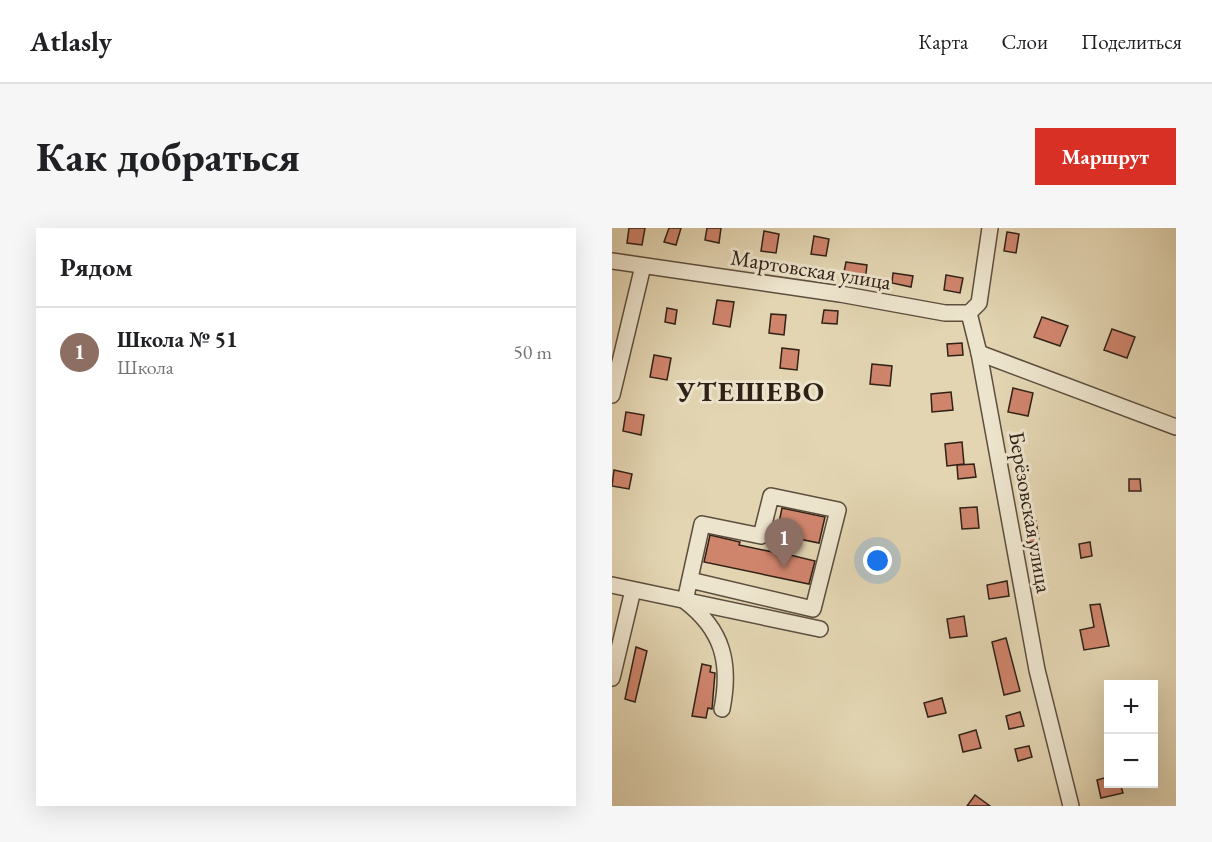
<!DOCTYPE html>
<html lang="ru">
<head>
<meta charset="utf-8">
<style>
  :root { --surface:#fff; --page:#f6f6f6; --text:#202124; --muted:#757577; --line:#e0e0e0; --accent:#d93025 }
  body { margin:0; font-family:"EB Garamond",serif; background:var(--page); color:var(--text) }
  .controls { position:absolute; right:18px; bottom:18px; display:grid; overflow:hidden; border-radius:0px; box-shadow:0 6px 24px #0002 }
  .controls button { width:54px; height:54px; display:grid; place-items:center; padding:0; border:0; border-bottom:2px solid var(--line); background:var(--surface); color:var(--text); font:30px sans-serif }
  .you { position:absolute; left:266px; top:333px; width:21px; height:21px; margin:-15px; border:4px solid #fff; border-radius:50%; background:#1a73e8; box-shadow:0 0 0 9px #1a73e833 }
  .badge { display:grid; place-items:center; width:39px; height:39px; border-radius:50%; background:var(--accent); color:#fff; font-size:20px; font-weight:700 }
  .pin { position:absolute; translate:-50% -50px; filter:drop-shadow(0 2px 3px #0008) }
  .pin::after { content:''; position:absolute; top:32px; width:21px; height:18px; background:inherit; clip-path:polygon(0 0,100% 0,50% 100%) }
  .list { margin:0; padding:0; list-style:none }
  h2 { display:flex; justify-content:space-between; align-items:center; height:78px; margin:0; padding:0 24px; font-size:26px }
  h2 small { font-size:20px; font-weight:400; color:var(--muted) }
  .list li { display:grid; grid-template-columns:39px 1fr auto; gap:18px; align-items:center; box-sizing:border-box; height:90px; padding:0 24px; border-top:2px solid var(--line) }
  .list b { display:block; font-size:22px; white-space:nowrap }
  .list p { margin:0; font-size:20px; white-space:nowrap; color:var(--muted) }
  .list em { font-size:20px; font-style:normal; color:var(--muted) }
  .map { position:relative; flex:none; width:564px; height:578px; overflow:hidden; border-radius:0px }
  header { display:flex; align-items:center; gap:36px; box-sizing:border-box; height:84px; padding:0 30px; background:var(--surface); border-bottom:2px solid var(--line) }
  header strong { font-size:28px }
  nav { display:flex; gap:33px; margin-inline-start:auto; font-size:21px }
  .intro { display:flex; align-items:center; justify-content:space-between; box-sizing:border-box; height:144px; padding:0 36px }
  h1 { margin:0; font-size:42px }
  .button { padding:15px 27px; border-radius:0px; background:var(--accent); color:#fff; font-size:21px; font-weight:700 }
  main { display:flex; gap:36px; padding:0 36px }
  aside { flex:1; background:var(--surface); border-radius:0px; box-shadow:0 6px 24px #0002 }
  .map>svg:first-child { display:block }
  .building { fill:#cf846c; stroke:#302117; stroke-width:1.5 }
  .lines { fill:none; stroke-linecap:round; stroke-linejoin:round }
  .minor-casing { stroke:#5d4e3e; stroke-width:18 }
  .minor { stroke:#ede4cd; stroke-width:15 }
  .labels { text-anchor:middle; stroke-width:6; stroke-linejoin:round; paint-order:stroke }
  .street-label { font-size:22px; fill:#302117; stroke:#ede4cd }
  .district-label { font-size:28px; font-weight:bold; letter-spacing:1.5px; fill:#302117; stroke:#ede4cd }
</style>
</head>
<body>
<header>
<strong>Atlasly</strong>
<nav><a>Карта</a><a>Слои</a><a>Поделиться</a></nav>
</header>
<div class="intro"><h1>Как добраться</h1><a class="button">Маршрут</a></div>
<main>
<aside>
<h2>Рядом<small></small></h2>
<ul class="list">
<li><span class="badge" style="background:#8d6e63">1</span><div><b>Школа № 51</b><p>Школа</p></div><em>50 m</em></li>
</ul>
</aside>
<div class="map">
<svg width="564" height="578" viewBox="0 0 564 578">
  <rect width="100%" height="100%" fill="#e3d5b2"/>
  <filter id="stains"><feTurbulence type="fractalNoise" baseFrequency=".00333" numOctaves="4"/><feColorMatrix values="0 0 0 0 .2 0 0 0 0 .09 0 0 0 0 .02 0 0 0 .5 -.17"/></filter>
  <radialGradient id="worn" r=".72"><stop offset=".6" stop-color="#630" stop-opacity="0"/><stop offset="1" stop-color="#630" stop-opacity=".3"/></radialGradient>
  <g class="building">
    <path d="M17,0h16l-3,17 -15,-2z"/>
    <path d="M57,0h12l-5,17 -12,-3z"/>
    <path d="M95,0h14l-2,15 -14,-3z"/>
    <path d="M152,3l15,3 -3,19 -15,-2z"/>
    <path d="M395,4l12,2 -3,19 -12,-2z"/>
    <path d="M202,8l15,3 -3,17 -15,-2z"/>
    <path d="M234,34l21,3 -2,16 -22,-4z"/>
    <path d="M281,45l20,3 -2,11 -19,-4z"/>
    <path d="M334,47l17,3 -3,15 -16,-3z"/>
    <path d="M105,72l17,2 -4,25 -17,-3z"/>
    <path d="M55,80l10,2 -2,14 -10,-2z"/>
    <path d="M212,82l14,1 -1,13 -15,-1z"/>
    <path d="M159,86l15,1 -2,20 -15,-2z"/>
    <path d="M430,89l26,9 -8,20 -26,-9z"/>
    <path d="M500,101l23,8 -8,21 -23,-8z"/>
    <path d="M350,115l1,12 -15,1 -1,-12z"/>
    <path d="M170,120l17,2 -2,20 -17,-2z"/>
    <path d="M42,127l17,3 -4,22 -17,-3z"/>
    <path d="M260,136l20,2 -2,20 -20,-2z"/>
    <path d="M401,160l20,5 -5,23 -20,-4z"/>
    <path d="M339,164l2,18 -21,2 -1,-18z"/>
    <path d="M14,184l18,3 -3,20 -18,-4z"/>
    <path d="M350,214l2,22 -17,2 -2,-22z"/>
    <path d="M362,236l2,13 -18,2 -1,-14z"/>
    <path d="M2,242l18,4 -3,15 -17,-3z"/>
    <path d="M517,251h11l1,12h-12z"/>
    <path d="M365,279l2,21 -17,1 -2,-21z"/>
    <path d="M170,280l43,9 -6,26 -25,-5 -4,17 25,6 -6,23 -105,-22 6,-27 30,7 -1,3 34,7z"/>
    <path d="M424,293l3,20 -12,2 -3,-20z"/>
    <path d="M478,314l2,14 -11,2 -2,-14z"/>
    <path d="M395,353l2,15 -20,3 -2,-14z"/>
    <path d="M488,376l9,42 -25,4 -4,-20 14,-3 -4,-22z"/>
    <path d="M352,388l3,20 -17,2 -3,-19z"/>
    <path d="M394,410l14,53 -16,4 -12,-53z"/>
    <path d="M24,419l11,4 -12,51 -10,-3z"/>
    <path d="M90,436l9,2 -1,6 5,1 -3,36 -4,-1 -2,10 -14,-2z"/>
    <path d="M330,470l4,15 -18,4 -4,-14z"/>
    <path d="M408,484l4,14 -15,3 -3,-13z"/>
    <path d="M364,502l5,18 -18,4 -4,-17z"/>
    <path d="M417,518l3,11 -14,4 -3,-12z"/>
    <path d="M496,549v6h12l3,10 -22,5 -4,-18z"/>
    <path d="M363,567l15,11h-23z"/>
  </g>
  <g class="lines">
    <defs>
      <g id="minor">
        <path d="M378,0l-11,75 -10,10 10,40 58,317 34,136"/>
        <path d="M0,33l228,33 105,19h24"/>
        <path d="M367,125l197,74"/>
        <path d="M0,167l31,-129"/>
        <path d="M78,352l123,29 25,-99 -67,-14 -10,40 -59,-12 -17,77c38,29 46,62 37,108"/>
        <path d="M0,357l208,44"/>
        <path d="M0,450l21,-88"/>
      </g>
    </defs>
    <use href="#minor" class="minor-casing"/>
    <use href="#minor" class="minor"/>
  </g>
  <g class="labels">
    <g class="street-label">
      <text transform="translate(199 41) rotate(9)" y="8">Мартовская улица</text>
      <text transform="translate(419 284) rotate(80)" y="8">Берёзовская улица</text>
    </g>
    <g class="district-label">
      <text x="139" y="173">УТЕШЕВО</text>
    </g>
  </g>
  <rect width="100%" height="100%" filter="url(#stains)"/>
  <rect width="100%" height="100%" fill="url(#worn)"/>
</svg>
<div class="controls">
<button>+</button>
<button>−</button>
</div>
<div class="you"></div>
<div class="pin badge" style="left:172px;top:340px;background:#8d6e63">1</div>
</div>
</main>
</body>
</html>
